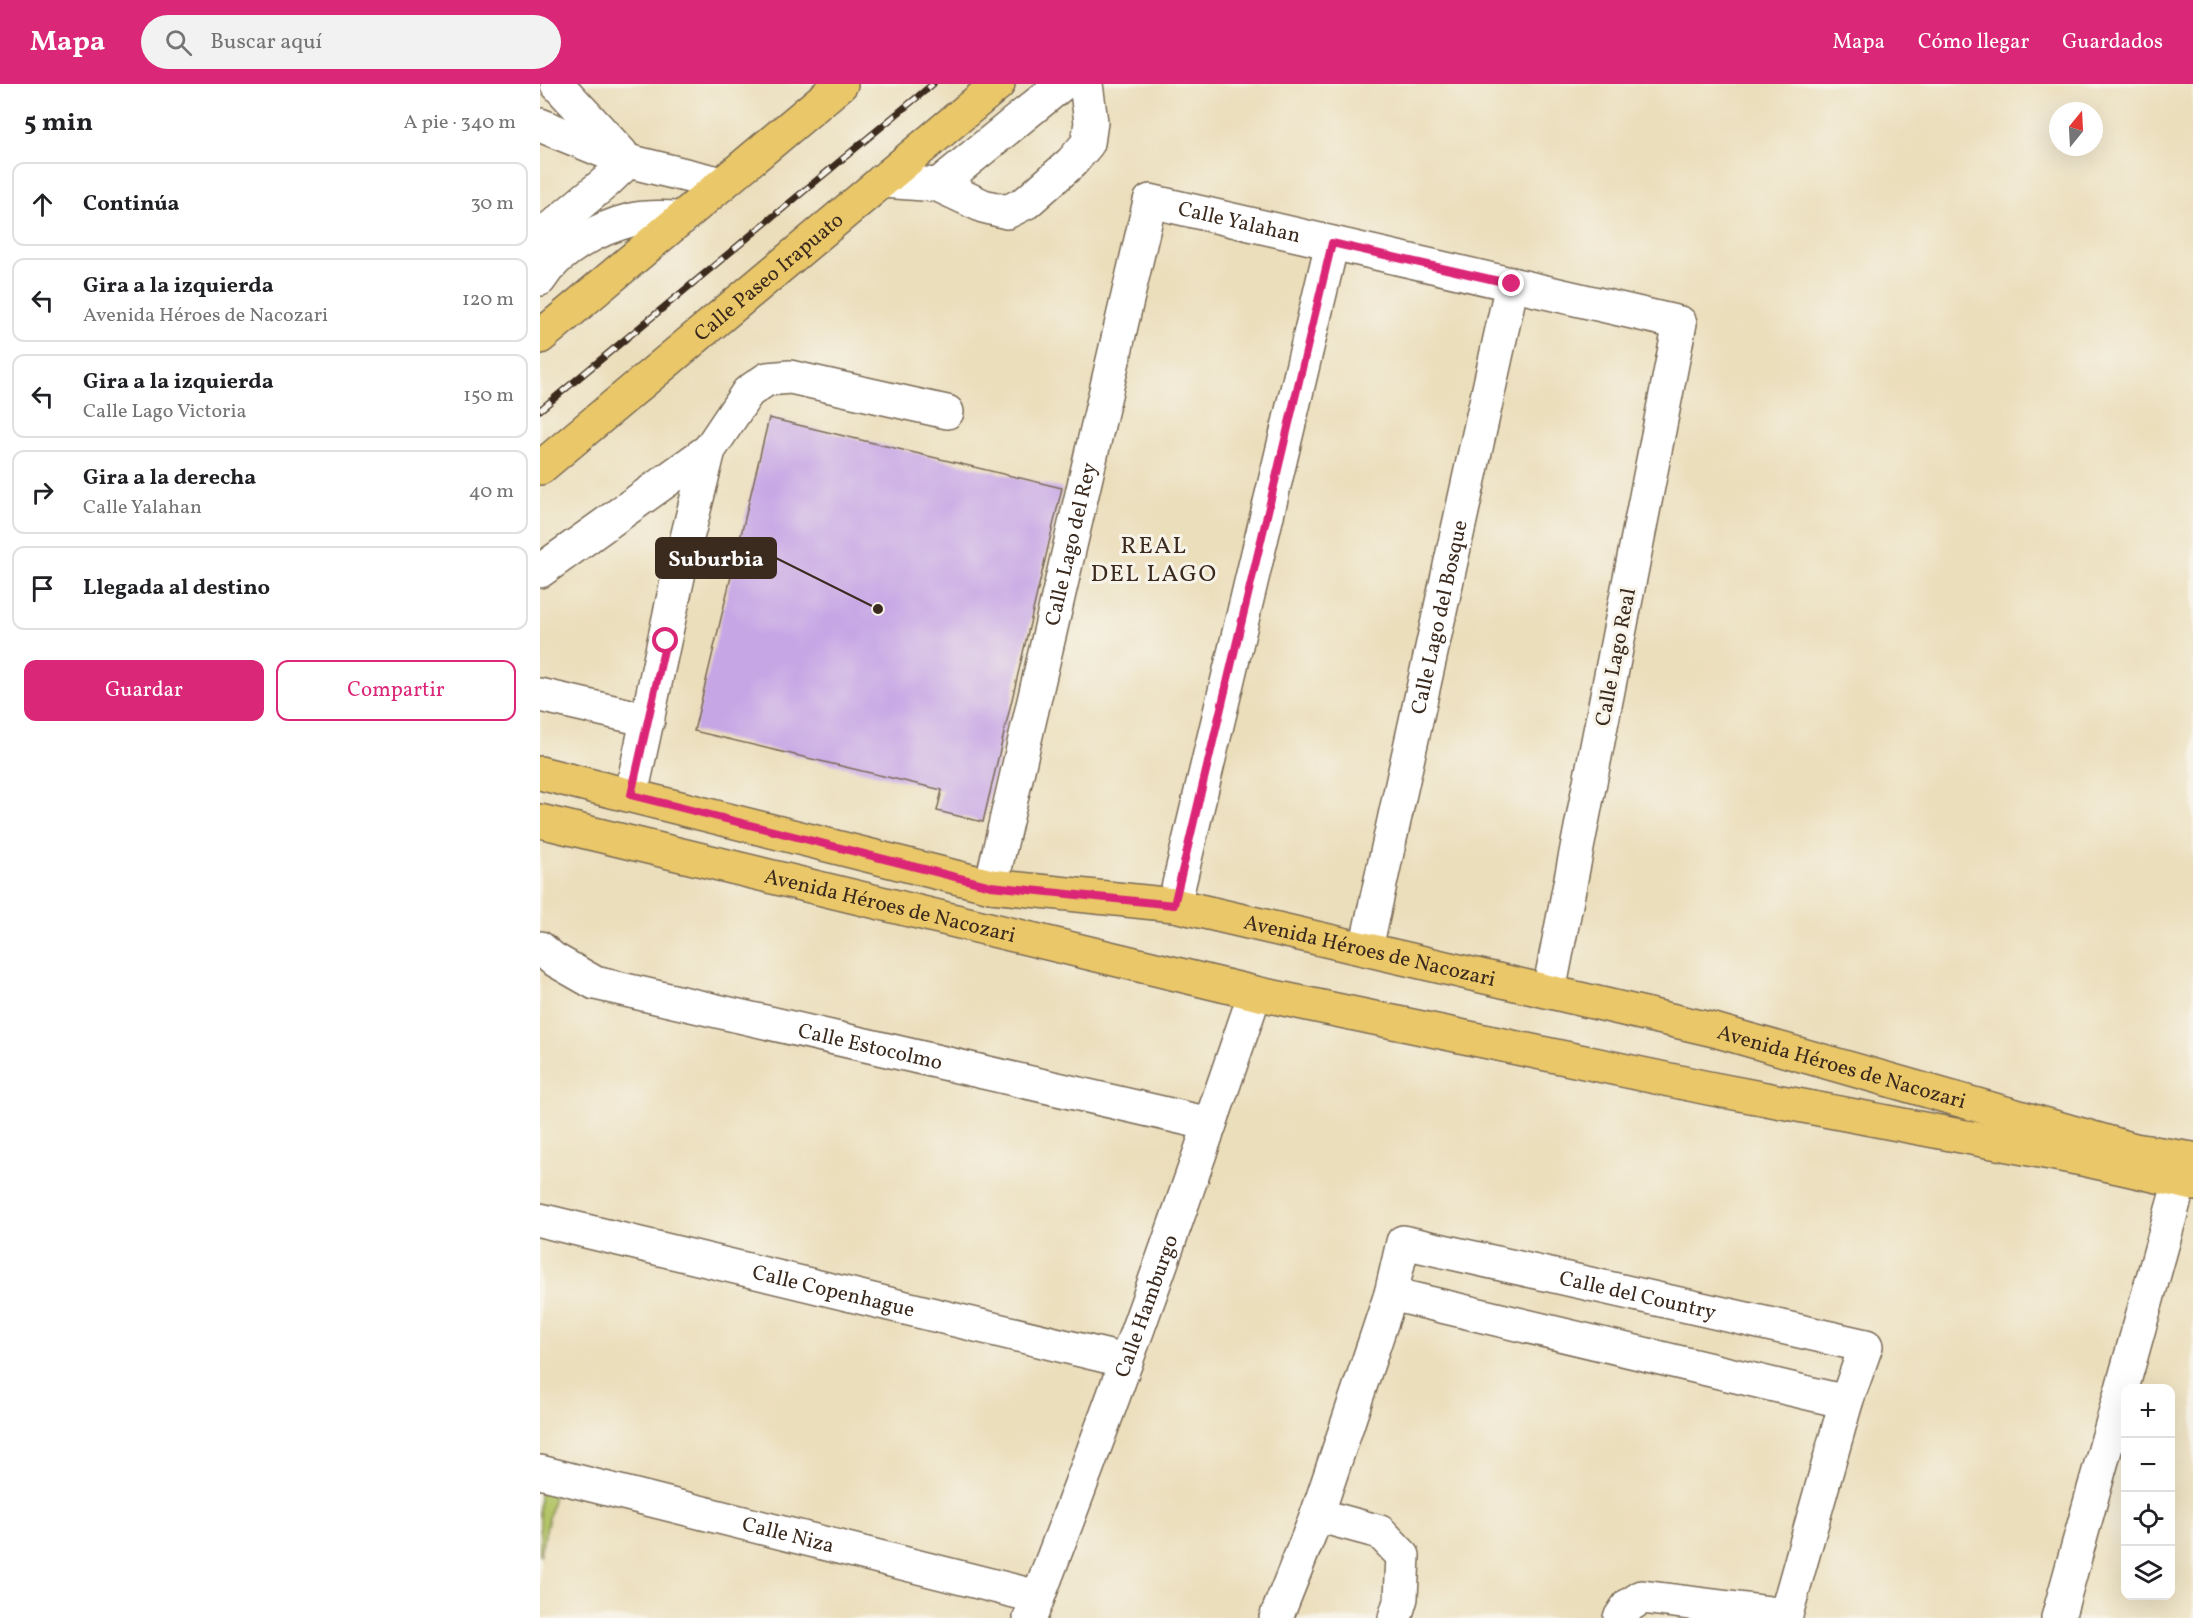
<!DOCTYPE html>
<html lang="es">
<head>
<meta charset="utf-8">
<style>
  :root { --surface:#fff; --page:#f2f2f2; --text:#202124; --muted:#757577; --line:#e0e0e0; --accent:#db2777 }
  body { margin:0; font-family:Vollkorn,serif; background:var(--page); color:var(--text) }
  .controls { position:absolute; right:18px; bottom:18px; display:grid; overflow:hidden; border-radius:12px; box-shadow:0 6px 24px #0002 }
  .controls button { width:54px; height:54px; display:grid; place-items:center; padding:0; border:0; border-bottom:2px solid var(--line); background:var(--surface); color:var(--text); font:30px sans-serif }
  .compass { position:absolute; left:1509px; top:18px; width:54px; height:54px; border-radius:50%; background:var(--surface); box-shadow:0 6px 24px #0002; rotate:18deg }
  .stop { position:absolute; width:18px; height:18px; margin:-14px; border:4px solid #db2777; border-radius:50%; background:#fff }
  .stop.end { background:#db2777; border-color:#fff; box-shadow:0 2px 6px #0008 }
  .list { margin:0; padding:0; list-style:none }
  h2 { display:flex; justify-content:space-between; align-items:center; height:78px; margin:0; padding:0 24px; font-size:26px }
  h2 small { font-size:20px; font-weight:400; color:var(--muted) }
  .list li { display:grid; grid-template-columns:39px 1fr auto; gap:18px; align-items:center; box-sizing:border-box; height:84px; margin:0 12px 12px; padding:0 12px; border:2px solid var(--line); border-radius:12px }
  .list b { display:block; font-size:22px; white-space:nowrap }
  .list p { margin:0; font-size:20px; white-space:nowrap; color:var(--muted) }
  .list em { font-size:20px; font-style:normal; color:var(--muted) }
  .actions { display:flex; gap:12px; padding:18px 24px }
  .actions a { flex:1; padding:14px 0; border:2px solid var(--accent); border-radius:12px; text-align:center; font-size:21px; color:var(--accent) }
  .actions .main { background:var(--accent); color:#fff }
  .icon { flex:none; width:33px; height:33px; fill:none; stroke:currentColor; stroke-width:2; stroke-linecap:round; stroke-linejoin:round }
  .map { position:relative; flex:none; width:1653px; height:1534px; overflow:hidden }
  header { display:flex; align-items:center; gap:36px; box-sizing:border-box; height:84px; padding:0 30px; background:var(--accent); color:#fff }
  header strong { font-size:28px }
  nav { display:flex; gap:33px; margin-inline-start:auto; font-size:21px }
  .search { width:420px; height:54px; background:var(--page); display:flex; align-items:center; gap:15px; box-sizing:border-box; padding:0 21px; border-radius:33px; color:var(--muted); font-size:22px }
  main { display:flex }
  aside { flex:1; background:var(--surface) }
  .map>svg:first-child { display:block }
  .green { fill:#b3c568; stroke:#777843; stroke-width:1.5 }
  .building { fill:#c6a6e5 }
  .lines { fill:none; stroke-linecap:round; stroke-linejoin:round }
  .minor-casing { stroke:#796955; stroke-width:36 }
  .major-casing { stroke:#796955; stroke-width:36 }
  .minor { stroke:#fff; stroke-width:33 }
  .major { stroke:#eac769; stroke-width:33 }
  .rail-casing { stroke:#3b2a1e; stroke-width:7 }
  .rail { stroke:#f7f3e8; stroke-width:4.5; stroke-dasharray:14; stroke-linecap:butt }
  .route { stroke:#db2777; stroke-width:8 }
  .labels { text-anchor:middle; stroke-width:6; stroke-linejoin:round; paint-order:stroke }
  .street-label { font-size:21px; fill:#3b2a1e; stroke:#f7f3e8 }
  .quarter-label { font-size:24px; letter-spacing:1.5px; fill:#3b2a1e; stroke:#f7f3e8 }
  .leader { fill:none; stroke:#3b2a1e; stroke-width:2 }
  .callout-dot { fill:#3b2a1e; stroke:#f7f3e8; stroke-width:2 }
  .callout { fill:#3b2a1e; stroke:#3b2a1e; stroke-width:2 }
  .callout-label { font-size:22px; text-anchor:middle; font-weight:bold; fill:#fff }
</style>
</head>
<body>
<header>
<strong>Mapa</strong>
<div class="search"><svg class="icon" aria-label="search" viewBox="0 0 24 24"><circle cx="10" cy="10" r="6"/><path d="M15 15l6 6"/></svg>Buscar aquí</div>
<nav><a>Mapa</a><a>Cómo llegar</a><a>Guardados</a></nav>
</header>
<main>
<aside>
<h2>5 min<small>A pie · 340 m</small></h2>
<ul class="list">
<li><svg class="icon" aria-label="ahead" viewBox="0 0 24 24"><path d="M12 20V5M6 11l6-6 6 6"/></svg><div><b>Continúa</b></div><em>30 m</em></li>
<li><svg class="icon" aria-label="left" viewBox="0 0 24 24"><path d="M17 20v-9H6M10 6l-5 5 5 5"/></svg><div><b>Gira a la izquierda</b><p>Avenida Héroes de Nacozari</p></div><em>120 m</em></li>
<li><svg class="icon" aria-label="left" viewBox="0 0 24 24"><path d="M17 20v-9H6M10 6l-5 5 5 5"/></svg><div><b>Gira a la izquierda</b><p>Calle Lago Victoria</p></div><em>150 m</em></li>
<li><svg class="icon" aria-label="right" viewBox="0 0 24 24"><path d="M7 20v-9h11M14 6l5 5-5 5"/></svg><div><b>Gira a la derecha</b><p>Calle Yalahan</p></div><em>40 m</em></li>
<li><svg class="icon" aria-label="arrive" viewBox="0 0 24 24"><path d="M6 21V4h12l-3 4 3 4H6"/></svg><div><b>Llegada al destino</b></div></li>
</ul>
<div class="actions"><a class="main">Guardar</a><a>Compartir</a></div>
</aside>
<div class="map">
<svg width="1653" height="1534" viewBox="0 0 1653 1534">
  <rect width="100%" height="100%" fill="#f7f3e8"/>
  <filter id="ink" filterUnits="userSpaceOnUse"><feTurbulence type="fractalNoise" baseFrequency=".0167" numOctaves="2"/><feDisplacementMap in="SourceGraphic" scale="12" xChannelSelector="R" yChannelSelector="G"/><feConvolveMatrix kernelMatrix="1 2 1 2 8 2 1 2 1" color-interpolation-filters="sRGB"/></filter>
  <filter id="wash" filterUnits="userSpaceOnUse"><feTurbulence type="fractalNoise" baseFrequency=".008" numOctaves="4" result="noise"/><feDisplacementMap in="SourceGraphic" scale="24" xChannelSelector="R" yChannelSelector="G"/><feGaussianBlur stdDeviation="1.35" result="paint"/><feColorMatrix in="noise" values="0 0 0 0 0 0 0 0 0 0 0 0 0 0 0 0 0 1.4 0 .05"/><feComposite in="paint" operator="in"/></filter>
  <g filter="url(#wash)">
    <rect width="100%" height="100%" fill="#ebdebb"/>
    <path class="green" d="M0,1408l14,3 -14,62z"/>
    <g id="blocks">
      <path class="building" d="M229,334l293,70 -79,334 -46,-11 5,-21 -248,-59z"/>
    </g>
  </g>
  <g filter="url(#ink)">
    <use href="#blocks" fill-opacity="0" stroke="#796955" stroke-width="1.5"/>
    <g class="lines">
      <defs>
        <g id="minor">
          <path d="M17,0l64,69"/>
          <path d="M0,41l88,36 94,23"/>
          <path d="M342,97l56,4 45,21 24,6 20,-10 45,-40 16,-19 3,-21 -5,-38"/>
          <path d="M398,101l124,-101"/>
          <path d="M0,153l66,-55 22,-21"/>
          <path d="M0,195c17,-29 59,-51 91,-59 16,-4 35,-2 51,-2"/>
          <path d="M0,487l169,-121"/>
          <path d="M0,611l108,25"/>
          <path d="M91,711l51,-237 27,-108 39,-58 19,-13 23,-2 157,35"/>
          <path id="s1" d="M451,802l159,-685 530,122 -131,668"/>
          <path d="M634,821l158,-662"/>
          <path id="s2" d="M0,864l13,11 42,24 615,141"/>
          <path id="s3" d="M826,864l146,-664"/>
          <path id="s4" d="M0,1136l586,141"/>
          <path d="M851,1210l455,108"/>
          <path id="s5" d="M0,1388l498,125"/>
          <path d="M777,1431l63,17 23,24 -2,42 -6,20"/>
          <path id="s6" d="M490,1534c80,-206 154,-416 225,-625"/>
          <path id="s7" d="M736,1534l41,-103 74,-221 12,-52 463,104 -20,56 -61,216"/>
          <path d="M1080,1534l8,-12 14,-9 144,18"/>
          <path d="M1518,1534l122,-437 9,-22"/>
        </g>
        <g id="major">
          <path d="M0,253l301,-253"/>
          <path id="s8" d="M0,384l458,-384"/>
          <path id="s9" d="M0,689l451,113 183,19 540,125 421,120 58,9"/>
          <path id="s10" d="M0,737l715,172 453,95 374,71 111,25"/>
        </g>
      </defs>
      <use href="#minor" class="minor-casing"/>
      <use href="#major" class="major-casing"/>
      <use href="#minor" class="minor"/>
      <use href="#major" class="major"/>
      <defs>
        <path id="rail" d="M0,326l393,-326"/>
      </defs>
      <use href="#rail" class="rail-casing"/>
      <use href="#rail" class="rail"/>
    </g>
  </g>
  <g class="lines" filter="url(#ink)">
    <path class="route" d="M126,557l-35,154 360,91 183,19 158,-662 180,41"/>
  </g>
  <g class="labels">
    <g class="street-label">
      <text dy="7" stroke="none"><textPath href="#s1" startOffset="795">Calle Yalahan</textPath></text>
      <text dy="7" stroke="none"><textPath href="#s8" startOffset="298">Calle Paseo Irapuato</textPath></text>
      <text dy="7" stroke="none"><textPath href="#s1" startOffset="351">Calle Lago del Rey</textPath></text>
      <text dy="7" stroke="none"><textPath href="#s3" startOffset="339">Calle Lago del Bosque</textPath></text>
      <text transform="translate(1075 573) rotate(-79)" y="7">Calle Lago Real</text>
      <text dy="7" stroke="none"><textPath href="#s10" startOffset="360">Avenida Héroes de Nacozari</textPath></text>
      <text dy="7" stroke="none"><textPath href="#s9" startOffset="850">Avenida Héroes de Nacozari</textPath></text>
      <text dy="7" stroke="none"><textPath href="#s2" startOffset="348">Calle Estocolmo</textPath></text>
      <text dy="7" stroke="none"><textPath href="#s9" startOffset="1336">Avenida Héroes de Nacozari</textPath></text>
      <text dy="7" stroke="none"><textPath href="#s4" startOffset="302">Calle Copenhague</textPath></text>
      <text dy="7" stroke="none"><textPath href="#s7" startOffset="638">Calle del Country</textPath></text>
      <text dy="7" stroke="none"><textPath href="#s6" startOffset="333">Calle Hamburgo</textPath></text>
      <text dy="7" stroke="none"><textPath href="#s5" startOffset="256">Calle Niza</textPath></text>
    </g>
    <g class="quarter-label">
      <text x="614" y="469">REAL<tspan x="614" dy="28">DEL LAGO</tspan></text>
    </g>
  </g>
  <path class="leader" d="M338 525L236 474"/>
  <circle class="callout-dot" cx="338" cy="525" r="6"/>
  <rect class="callout" x="116" y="454" width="120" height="40" rx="6"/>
  <g class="callout-label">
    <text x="176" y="482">Suburbia</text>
  </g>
</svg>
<div class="controls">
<button>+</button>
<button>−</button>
<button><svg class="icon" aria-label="locate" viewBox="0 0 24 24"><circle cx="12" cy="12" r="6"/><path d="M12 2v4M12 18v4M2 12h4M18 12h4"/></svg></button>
<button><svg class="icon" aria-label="layers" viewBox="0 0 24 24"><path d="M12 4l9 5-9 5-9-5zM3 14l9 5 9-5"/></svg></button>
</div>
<svg class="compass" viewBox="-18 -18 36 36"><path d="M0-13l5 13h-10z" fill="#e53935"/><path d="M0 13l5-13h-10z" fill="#757577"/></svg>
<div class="stop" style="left:126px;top:557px"></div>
<div class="stop end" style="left:972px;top:200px"></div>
</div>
</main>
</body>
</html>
